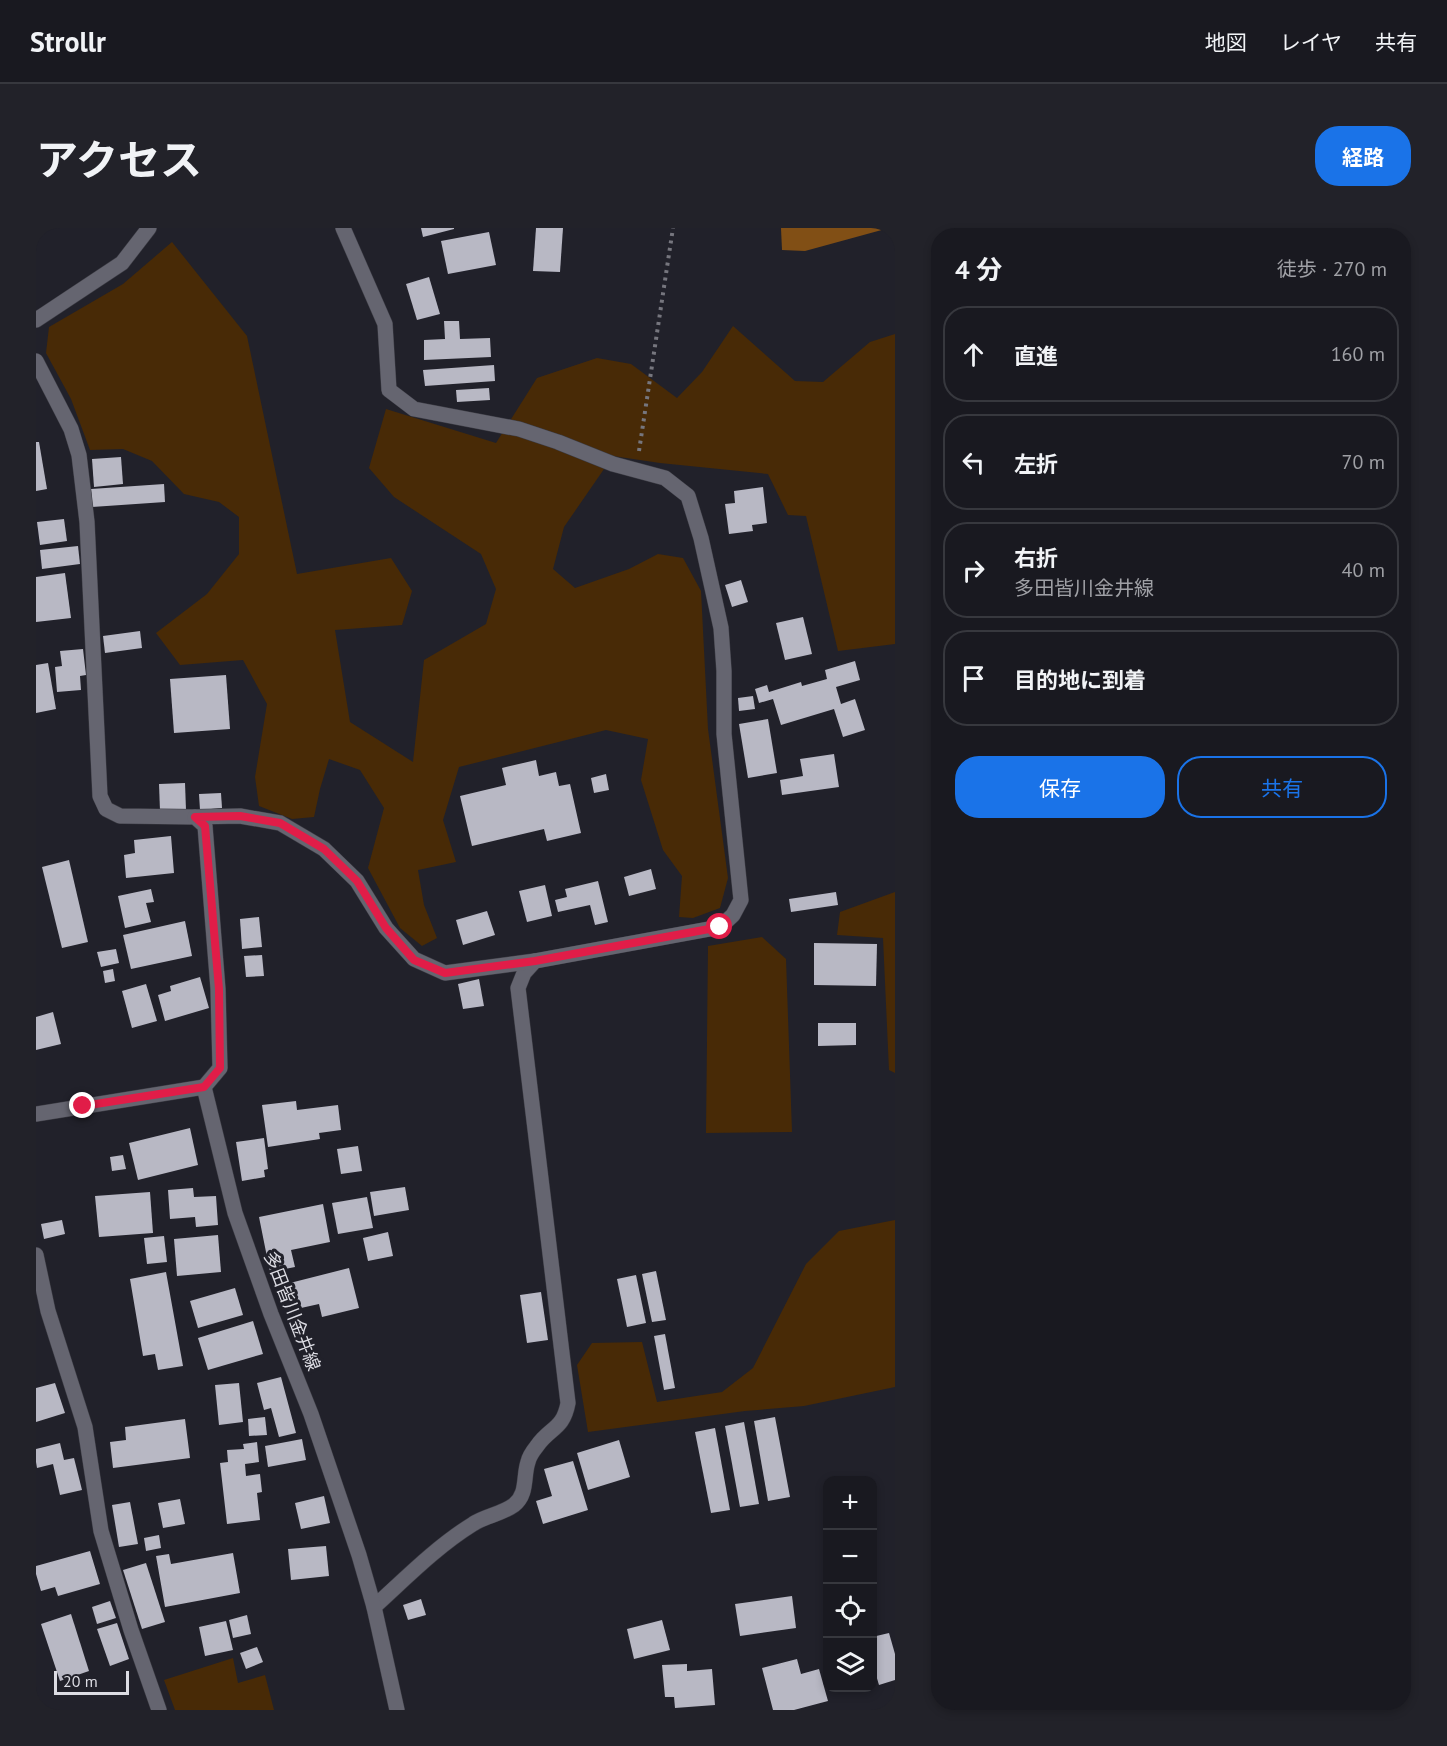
<!DOCTYPE html>
<html lang="ja">
<head>
<meta charset="utf-8">
<style>
  :root { --surface:#191920; --page:#222229; --text:#f1f3f6; --muted:#9fa0a5; --line:#37383e; --accent:#1a73e8 }
  body { margin:0; font-family:"PT Sans","Noto Sans JP",sans-serif; background:var(--page); color:var(--text) }
  .controls { position:absolute; right:18px; bottom:18px; display:grid; overflow:hidden; border-radius:12px; box-shadow:0 3px 9px #0003 }
  .controls button { width:54px; height:54px; display:grid; place-items:center; padding:0; border:0; border-bottom:2px solid var(--line); background:var(--surface); color:var(--text); font:30px sans-serif }
  .scale { position:absolute; left:18px; bottom:15px; width:75px; box-sizing:border-box; padding-left:6px; border:3px solid #dcdce3; border-top:0; font-size:16px; line-height:21px; white-space:nowrap; color:#dcdce3; -webkit-text-stroke:4px #21212a; paint-order:stroke }
  .stop { position:absolute; width:18px; height:18px; margin:-14px; border:4px solid #e11d48; border-radius:50%; background:#fff }
  .stop.end { background:#e11d48; border-color:#fff; box-shadow:0 2px 6px #0008 }
  .list { margin:0; padding:0; list-style:none }
  h2 { display:flex; justify-content:space-between; align-items:center; height:78px; margin:0; padding:0 24px; font-size:26px }
  h2 small { font-size:20px; font-weight:400; color:var(--muted) }
  .list li { display:grid; grid-template-columns:39px 1fr auto; gap:18px; align-items:center; box-sizing:border-box; height:96px; margin:0 12px 12px; padding:0 12px; border:2px solid var(--line); border-radius:24px }
  .list b { display:block; font-size:22px; white-space:nowrap }
  .list p { margin:0; font-size:20px; white-space:nowrap; color:var(--muted) }
  .list em { font-size:20px; font-style:normal; color:var(--muted) }
  .actions { display:flex; gap:12px; padding:18px 24px }
  .actions a { flex:1; padding:14px 0; border:2px solid var(--accent); border-radius:24px; text-align:center; font-size:21px; color:var(--accent) }
  .actions .main { background:var(--accent); color:#fff }
  .icon { flex:none; width:33px; height:33px; fill:none; stroke:currentColor; stroke-width:2; stroke-linecap:round; stroke-linejoin:round }
  .map { position:relative; flex:none; width:859px; height:1482px; overflow:hidden; border-radius:24px }
  header { display:flex; align-items:center; gap:36px; box-sizing:border-box; height:84px; padding:0 30px; background:var(--surface); border-bottom:2px solid var(--line) }
  header strong { font-size:28px }
  nav { display:flex; gap:33px; margin-inline-start:auto; font-size:21px }
  .intro { display:flex; align-items:center; justify-content:space-between; box-sizing:border-box; height:144px; padding:0 36px }
  h1 { margin:0; font-size:42px }
  .button { padding:15px 27px; border-radius:24px; background:var(--accent); color:#fff; font-size:21px; font-weight:700 }
  main { display:flex; gap:36px; padding:0 36px }
  aside { flex:1; background:var(--surface); border-radius:24px; box-shadow:0 3px 9px #0003 }
  .map>svg:first-child { display:block }
  .green { fill:#482a06 }
  .water { fill:#814f15 }
  .building { fill:#b8b8c4 }
  .lines { fill:none; stroke-linecap:round; stroke-linejoin:round }
  .minor-casing { stroke:#3c3c44; stroke-width:16 }
  .secondary-casing { stroke:#3c3c44; stroke-width:16 }
  .path { stroke:#76767e; stroke-width:4; stroke-dasharray:3 4.5; stroke-linecap:butt }
  .minor { stroke:#656570; stroke-width:15 }
  .secondary { stroke:#656570; stroke-width:15 }
  .route { stroke:#e11d48; stroke-width:8 }
  .labels { text-anchor:middle; stroke-width:6; stroke-linejoin:round; paint-order:stroke }
  .street-label { font-size:18px; fill:#dcdce3; stroke:#21212a }
</style>
</head>
<body>
<header>
<strong>Strollr</strong>
<nav><a>地図</a><a>レイヤ</a><a>共有</a></nav>
</header>
<div class="intro"><h1>アクセス</h1><a class="button">経路</a></div>
<main>
<div class="map">
<svg width="859" height="1482" viewBox="0 0 859 1482">
  <rect width="100%" height="100%" fill="#21212a"/>
  <g class="green">
    <path d="M136,14l75,94 50,238 94,-16 21,33 -10,34 -67,5 15,92 63,40 11,-102 62,-36 10,-35 -15,-35 -87,-57 -25,-29 17,-59 110,34 41,-65 60,-20 34,6 46,34 25,-26 31,-46 62,55 28,1 47,-40 25,-8v310l-57,7 -32,-135 -18,-1 -20,-41 -108,-11 -47,-7 -49,71 -11,42 22,19 54,-19 29,-15 25,4 18,33 7,138 20,149 -8,30 -27,10 -14,-1 3,-41 -19,-26 -22,-70 7,-41 -42,-9 -147,37 -16,53 13,42 -38,8 6,35 13,33 -15,8 -22,-18 -32,-60 16,-60 -24,-38 -31,-11 -9,30 -6,28 -22,2 -33,-13 -4,-29 12,-73 -24,-44 -63,5 -24,-32 51,-39 32,-40v-37l-20,-15 -35,-8 -32,-33 -29,-12 -33,1 -19,-51 -25,-46 3,-26 74,-43z"/>
    <path d="M859,664v181l-6,-3 -6,-132 -46,-3 3,-23z"/>
    <path d="M726,709l24,22 6,173 -86,1 2,-187z"/>
    <path d="M859,992v167l-91,19 -59,5 -157,21 -11,-67 15,-22 50,-1 15,60 65,-10 31,-24 53,-104 33,-33z"/>
    <path d="M197,1430l5,25 27,-8 9,35h-99l-11,-30z"/>
  </g>
  <path class="water" d="M745,0h108l-84,23 -23,-1z"/>
  <g class="building">
    <path d="M385,0h33v1l-31,8z"/>
    <path d="M500,0h27l-3,44 -27,-1z"/>
    <path d="M453,4l7,33 -48,9 -7,-33z"/>
    <path d="M393,49l11,37 -23,6 -11,-36z"/>
    <path d="M408,93h15l1,18 30,-1 1,19 -67,3v-20l21,-1z"/>
    <path d="M458,137l1,16 -70,5 -2,-16z"/>
    <path d="M453,160l1,12 -33,2 -1,-12z"/>
    <path d="M0,214h3l8,47 -11,2z"/>
    <path d="M85,229l2,27 -29,3 -2,-28z"/>
    <path d="M128,256l1,18 -73,5 -1,-18z"/>
    <path d="M727,259l4,36 -15,2 1,6 -24,3 -4,-30 10,-1 -1,-12z"/>
    <path d="M28,291l3,22 -27,4 -3,-23z"/>
    <path d="M42,318l2,18 -38,5 -2,-19z"/>
    <path d="M29,345l6,45 -35,4v-45z"/>
    <path d="M705,352l7,22 -16,5 -7,-22z"/>
    <path d="M767,389l9,37 -27,6 -9,-37z"/>
    <path d="M104,403l2,17 -37,5 -2,-17z"/>
    <path d="M47,421l3,26 -6,1 1,14 -24,2 -2,-25 7,-1 -2,-15z"/>
    <path d="M819,433l5,19 -24,7 5,17 14,-5 10,31 -22,7 -9,-28 -53,16 -8,-26 -14,4 -4,-14 12,-4 2,7 32,-10 1,4 25,-7 -2,-9z"/>
    <path d="M12,435l8,46 -20,4v-48z"/>
    <path d="M190,447l4,54 -56,4 -4,-54z"/>
    <path d="M717,468l2,13 -16,2 -1,-13z"/>
    <path d="M732,491l9,54 -29,5 -9,-54z"/>
    <path d="M798,526l5,33 -57,8 -2,-15 23,-4 -3,-17z"/>
    <path d="M500,532l3,16 17,-4 3,14 11,-2 11,49 -34,8 -3,-12 -72,17 -12,-50 46,-11 -4,-17z"/>
    <path d="M570,546l3,16 -15,3 -3,-15z"/>
    <path d="M149,555l1,27 -26,1 -1,-27z"/>
    <path d="M185,565l1,15 -22,2 -1,-16z"/>
    <path d="M135,608l3,37 -48,5 -2,-23 11,-2 -1,-13z"/>
    <path d="M33,632l19,82 -26,6 -20,-81z"/>
    <path d="M615,641l5,20 -27,7 -5,-19z"/>
    <path d="M562,653l10,41 -13,3 -5,-20 -32,7 -3,-12 12,-3 -2,-8z"/>
    <path d="M509,657l7,31 -25,6 -8,-31z"/>
    <path d="M115,661l3,13 -8,1 5,19 -26,6 -7,-32z"/>
    <path d="M800,664l2,13 -47,7 -2,-13z"/>
    <path d="M451,683l8,24 -32,10 -7,-25z"/>
    <path d="M223,689l3,30 -20,2 -2,-30z"/>
    <path d="M149,693l7,35 -61,13 -8,-34z"/>
    <path d="M778,715l63,1 -1,42 -62,-1z"/>
    <path d="M80,721l3,14 -18,4 -4,-15z"/>
    <path d="M226,727l2,21 -18,1 -2,-21z"/>
    <path d="M77,741l2,12 -10,2 -2,-12z"/>
    <path d="M164,749l9,31 -44,13 -7,-26 13,-4 -1,-5z"/>
    <path d="M443,751l5,27 -21,3 -5,-25z"/>
    <path d="M110,756l11,37 -25,7 -10,-37z"/>
    <path d="M17,784l8,32 -25,6v-33z"/>
    <path d="M782,795h38v22l-38,1z"/>
    <path d="M260,873l1,9 41,-5 3,25 -22,3 1,6 -52,8 -6,-42z"/>
    <path d="M154,900l8,37 -60,15 -9,-37z"/>
    <path d="M228,910l4,31 -4,1 1,7 -23,4 -6,-39z"/>
    <path d="M322,918l4,25 -21,3 -4,-25z"/>
    <path d="M87,927l3,14 -14,2 -2,-14z"/>
    <path d="M369,959l4,23 -35,6 -4,-24z"/>
    <path d="M157,960l1,9 22,-1 2,29 -22,2 -1,-10 -25,2 -2,-29z"/>
    <path d="M114,964l3,41 -54,4 -4,-41z"/>
    <path d="M331,969l6,31 -35,6 -6,-31z"/>
    <path d="M287,976l7,38 -39,8 4,17 -25,5 -11,-55z"/>
    <path d="M26,992l3,14 -21,5 -3,-15z"/>
    <path d="M352,1004l5,24 -25,5 -5,-23z"/>
    <path d="M182,1007l3,37 -44,4 -3,-37z"/>
    <path d="M128,1008l3,26 -20,2 -3,-26z"/>
    <path d="M313,1040l10,40 -37,9 -3,-13 -27,6 -6,-26z"/>
    <path d="M620,1043l10,49 -14,2 -10,-48z"/>
    <path d="M130,1044l17,94 -25,4 -3,-16 -12,2 -13,-77z"/>
    <path d="M600,1047l10,48 -19,4 -10,-48z"/>
    <path d="M199,1060l8,27 -45,13 -8,-27z"/>
    <path d="M505,1064l7,48 -21,3 -7,-48z"/>
    <path d="M217,1093l10,33 -55,16 -10,-32z"/>
    <path d="M629,1106l10,54 -11,2 -10,-54z"/>
    <path d="M245,1149l15,56 -17,4 -8,-29 -7,2 -7,-27z"/>
    <path d="M19,1155l10,30 -29,9v-34z"/>
    <path d="M203,1155l4,39 -24,3 -4,-40z"/>
    <path d="M229,1189l2,18 -18,1 -1,-17z"/>
    <path d="M739,1189l15,80 -22,4 -14,-80z"/>
    <path d="M149,1191l5,39 -77,10 -3,-26 16,-2 -1,-13z"/>
    <path d="M708,1194l15,82 -19,3 -15,-81z"/>
    <path d="M679,1200l15,82 -19,3 -16,-81z"/>
    <path d="M266,1211l4,21 -38,7 -3,-21z"/>
    <path d="M583,1212l11,37 -42,13 -11,-37z"/>
    <path d="M221,1214l2,20 -14,2 1,12 14,-2 2,18 -5,1 3,27 -33,4 -7,-61 8,-1 -1,-12 17,-1 -1,-5z"/>
    <path d="M24,1215l4,17 10,-2 8,32 -22,5 -7,-31 -16,4 -1,-6v-13z"/>
    <path d="M537,1233l15,49 -45,14 -7,-23 16,-5 -8,-27z"/>
    <path d="M288,1268l6,27 -29,6 -6,-26z"/>
    <path d="M144,1271l5,25 -22,4 -5,-25z"/>
    <path d="M94,1274l8,42 -19,3 -7,-42z"/>
    <path d="M123,1307l2,13 -15,3 -2,-13z"/>
    <path d="M290,1318l3,30 -38,4 -3,-31z"/>
    <path d="M54,1323l10,33 -42,12 -3,-9 -14,4 -5,-17v-8z"/>
    <path d="M197,1325l7,40 -75,14 -9,-51 13,-2 2,10z"/>
    <path d="M110,1335l19,59 -23,7 -19,-59z"/>
    <path d="M756,1368l4,32 -56,8 -5,-32z"/>
    <path d="M385,1371l5,16 -18,5 -5,-15z"/>
    <path d="M74,1373l6,17 -19,6 -5,-17z"/>
    <path d="M35,1386l18,57 -29,10 -19,-57z"/>
    <path d="M211,1387l4,19 -18,4 -4,-18z"/>
    <path d="M626,1392l8,30 -36,9 -7,-30z"/>
    <path d="M190,1393l7,29 -28,6 -6,-29z"/>
    <path d="M81,1395l12,36 -19,7 -13,-37z"/>
    <path d="M853,1405l6,21v26l-16,5 -7,-23v-25z"/>
    <path d="M221,1419l6,15 -17,7 -6,-16z"/>
    <path d="M761,1431l4,15 18,-5 9,32 -34,9h-21l-11,-42z"/>
    <path d="M651,1436v7l25,-2 3,36 -40,3 -1,-11h-9l-3,-32z"/>
  </g>
  <g class="lines">
    <defs>
      <g id="minor">
        <path d="M307,0l42,96 4,66 25,19 105,20 39,13 55,22 52,14 23,18 13,42 20,90 3,43v63l17,166 -8,15 -13,12 -185,34 -11,12 -6,15 50,415c-5,27 -18,24 -31,43 -4,5 -8,11 -9,16 -5,14 0,32 -14,43 -12,9 -29,11 -41,19 -37,23 -67,54 -99,83"/>
        <path d="M0,92l86,-57 27,-35"/>
        <path d="M0,133l35,68 8,26 8,67 13,274 6,13 14,7 75,1 10,9 13,163 2,79 -16,19"/>
        <path d="M159,589l45,-1 40,7 44,26 33,32 29,47 28,31 31,14 90,-12"/>
        <path d="M0,1027l12,56 37,116 16,104 30,99 28,80"/>
      </g>
      <path id="secondary" d="M0,886l168,-27 31,126 36,101 40,100 48,141 15,52 23,103"/>
    </defs>
    <use href="#minor" class="minor-casing"/>
    <use href="#secondary" class="secondary-casing"/>
    <path class="path" d="M603,223l34,-223"/>
    <use href="#minor" class="minor"/>
    <use href="#secondary" class="secondary"/>
  </g>
  <g class="lines">
    <path class="route" d="M47,878l121,-19 16,-19 -1,-79 -14,-163 -10,-9 45,-1 40,7 44,26 33,32 29,47 28,32 31,13 90,-12 185,-34"/>
  </g>
  <g class="labels">
    <g class="street-label">
      <text transform="translate(256 1083) rotate(69)" y="6">多田皆川金井線</text>
    </g>
  </g>
</svg>
<div class="controls">
<button>+</button>
<button>−</button>
<button><svg class="icon" aria-label="locate" viewBox="0 0 24 24"><circle cx="12" cy="12" r="6"/><path d="M12 2v4M12 18v4M2 12h4M18 12h4"/></svg></button>
<button><svg class="icon" aria-label="layers" viewBox="0 0 24 24"><path d="M12 4l9 5-9 5-9-5zM3 14l9 5 9-5"/></svg></button>
</div>
<div class="scale">20 m</div>
<div class="stop" style="left:684px;top:699px"></div>
<div class="stop end" style="left:47px;top:878px"></div>
</div>
<aside>
<h2>4 分<small>徒歩 · 270 m</small></h2>
<ul class="list">
<li><svg class="icon" aria-label="ahead" viewBox="0 0 24 24"><path d="M12 20V5M6 11l6-6 6 6"/></svg><div><b>直進</b></div><em>160 m</em></li>
<li><svg class="icon" aria-label="left" viewBox="0 0 24 24"><path d="M17 20v-9H6M10 6l-5 5 5 5"/></svg><div><b>左折</b></div><em>70 m</em></li>
<li><svg class="icon" aria-label="right" viewBox="0 0 24 24"><path d="M7 20v-9h11M14 6l5 5-5 5"/></svg><div><b>右折</b><p>多田皆川金井線</p></div><em>40 m</em></li>
<li><svg class="icon" aria-label="arrive" viewBox="0 0 24 24"><path d="M6 21V4h12l-3 4 3 4H6"/></svg><div><b>目的地に到着</b></div></li>
</ul>
<div class="actions"><a class="main">保存</a><a>共有</a></div>
</aside>
</main>
</body>
</html>
